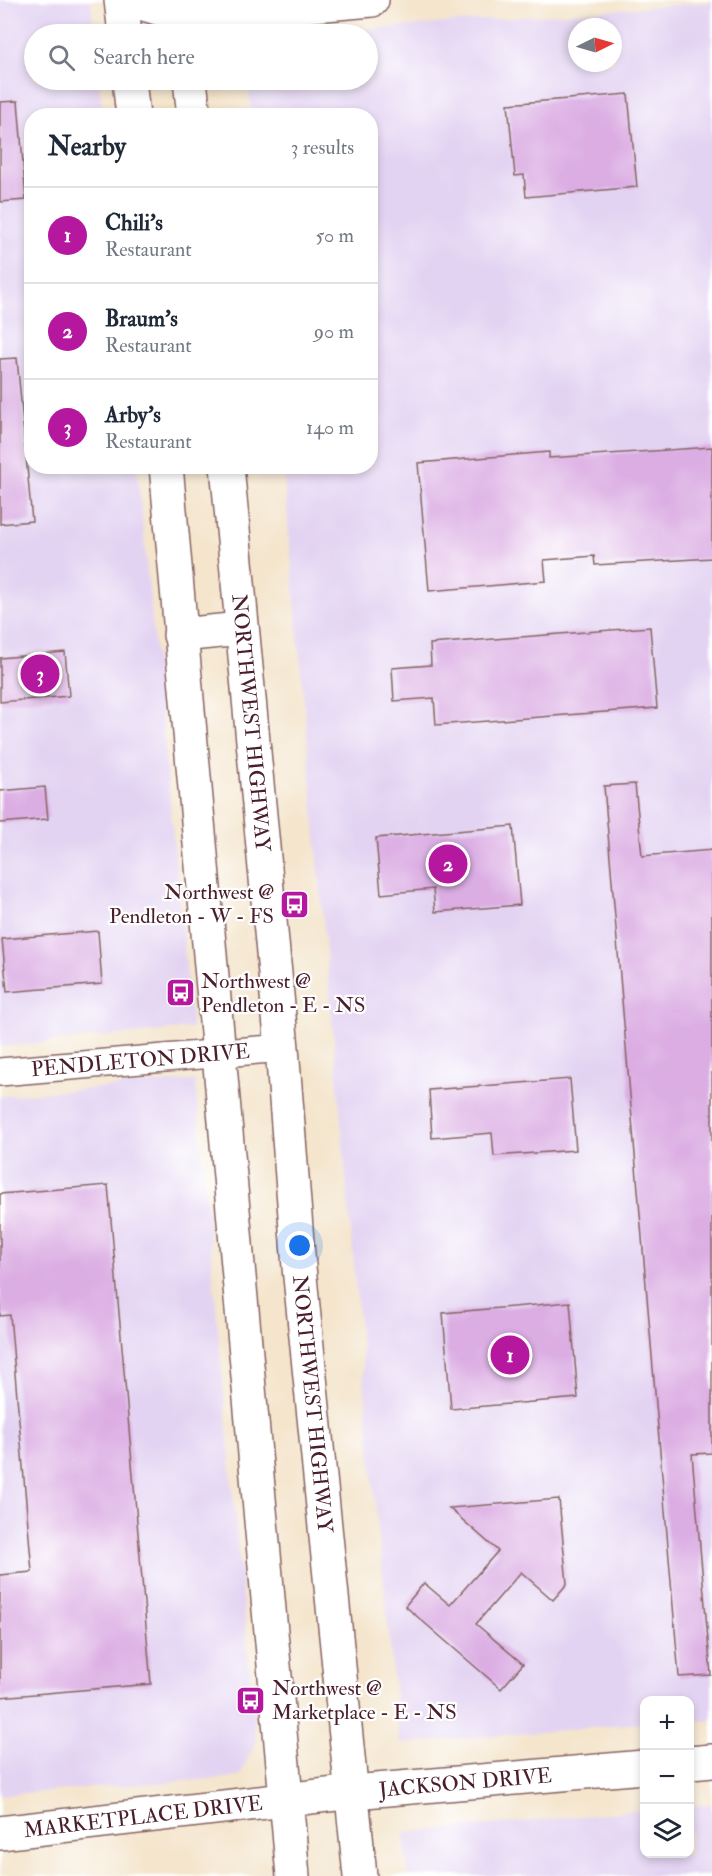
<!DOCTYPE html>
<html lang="en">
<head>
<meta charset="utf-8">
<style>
  :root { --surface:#fff; --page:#f6f6f7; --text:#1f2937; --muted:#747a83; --line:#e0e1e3; --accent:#b5179e }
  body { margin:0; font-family:"IM FELL Double Pica",serif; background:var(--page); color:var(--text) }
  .controls { position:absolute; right:18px; bottom:18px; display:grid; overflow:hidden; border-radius:12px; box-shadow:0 3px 9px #0003 }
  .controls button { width:54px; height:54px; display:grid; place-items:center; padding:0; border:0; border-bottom:2px solid var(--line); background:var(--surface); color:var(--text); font:30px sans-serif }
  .compass { position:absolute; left:568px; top:18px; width:54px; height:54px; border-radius:50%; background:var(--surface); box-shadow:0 3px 9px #0003; rotate:85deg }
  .you { position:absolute; left:300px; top:1246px; width:21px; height:21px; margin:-15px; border:4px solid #fff; border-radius:50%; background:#1a73e8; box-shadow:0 0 0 9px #1a73e833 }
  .badge { display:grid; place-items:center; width:39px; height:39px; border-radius:50%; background:var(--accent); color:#fff; font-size:20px; font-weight:700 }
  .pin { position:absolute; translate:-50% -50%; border:3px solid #fff; box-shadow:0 2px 6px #0006 }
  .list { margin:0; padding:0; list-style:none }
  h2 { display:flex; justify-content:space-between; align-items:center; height:78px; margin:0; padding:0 24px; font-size:26px }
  h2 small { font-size:20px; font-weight:400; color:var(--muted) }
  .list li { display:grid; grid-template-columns:39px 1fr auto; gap:18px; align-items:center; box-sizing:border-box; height:96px; padding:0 24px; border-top:2px solid var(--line) }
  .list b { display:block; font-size:22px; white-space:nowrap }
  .list p { margin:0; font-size:20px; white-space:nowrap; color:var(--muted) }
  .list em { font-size:20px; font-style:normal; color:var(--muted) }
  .icon { flex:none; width:33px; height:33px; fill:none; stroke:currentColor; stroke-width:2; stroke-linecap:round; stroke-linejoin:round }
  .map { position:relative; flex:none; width:712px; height:1876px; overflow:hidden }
  .search { position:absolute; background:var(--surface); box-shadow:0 3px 9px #0003; left:24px; top:24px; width:354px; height:66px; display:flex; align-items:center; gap:15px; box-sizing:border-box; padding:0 21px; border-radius:33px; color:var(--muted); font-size:22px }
  .panel { position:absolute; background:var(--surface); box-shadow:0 3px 9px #0003; left:24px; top:108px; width:354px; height:366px; border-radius:24px }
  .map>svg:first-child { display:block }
  .built { fill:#e3d3f2; fill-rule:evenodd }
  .building { fill:#dbade3 }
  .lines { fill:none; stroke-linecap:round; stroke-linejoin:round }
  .street-casing { stroke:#866463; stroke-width:30 }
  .secondary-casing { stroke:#866463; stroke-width:36 }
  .street { stroke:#fff; stroke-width:27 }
  .secondary { stroke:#fff; stroke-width:33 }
  .labels { text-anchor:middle; stroke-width:4.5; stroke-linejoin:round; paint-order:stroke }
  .street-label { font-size:21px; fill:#4a1f2b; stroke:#fff }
  .poi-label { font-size:21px; fill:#4a1f2b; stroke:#fff; text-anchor:start }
</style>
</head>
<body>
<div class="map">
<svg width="712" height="1876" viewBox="0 0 712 1876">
  <rect width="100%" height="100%" fill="#fff"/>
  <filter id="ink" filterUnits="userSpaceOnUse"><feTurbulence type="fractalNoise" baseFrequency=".0167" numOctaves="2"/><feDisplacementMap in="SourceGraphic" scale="12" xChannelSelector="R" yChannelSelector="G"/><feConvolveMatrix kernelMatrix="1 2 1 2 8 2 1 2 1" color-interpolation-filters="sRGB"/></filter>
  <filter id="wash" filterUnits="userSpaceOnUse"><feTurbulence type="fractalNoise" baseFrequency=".008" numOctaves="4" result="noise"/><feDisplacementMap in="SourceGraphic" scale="24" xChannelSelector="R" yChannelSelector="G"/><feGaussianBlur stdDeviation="1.35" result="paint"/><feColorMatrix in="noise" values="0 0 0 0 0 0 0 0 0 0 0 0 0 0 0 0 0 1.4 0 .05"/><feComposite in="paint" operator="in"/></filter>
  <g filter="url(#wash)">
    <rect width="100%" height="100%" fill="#f4e5cc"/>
    <g class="built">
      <path d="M0,0h91l3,34h-60v46h65l3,35 -70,1v350l105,1 55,561 -192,19z"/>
      <path d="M712,2v1718l-22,2v-22h-46v23l-244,21 -28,-275 -89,-1002 87,-1v-350l-118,-1 -4,-35h120v-46h-57zM577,27h36v36h-36z"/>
      <path d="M195,1080l61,661 -17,36 -239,18v-699z"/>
      <path d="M712,1804v72h-304l-4,-43 240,-23v44h46v-48z"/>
    </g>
    <g id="blocks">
      <g class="building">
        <path d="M628,94l9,93 -111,10 -2,-22 -9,1 -7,-72z"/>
        <path d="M18,101l8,99 -26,2v-100z"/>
        <path d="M17,358l15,163 -32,3v-165z"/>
        <path d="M712,447v111l-117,7 -1,-9 -50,4 2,21 -117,10 -11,-128 131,-11v6z"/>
        <path d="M650,627l7,81 -221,17 -2,-27 -40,3 -2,-33 39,-3 -1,-21z"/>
        <path d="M65,652l4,44 -69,6v-44z"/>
        <path d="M635,784l7,72 70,-6v603l-20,1 19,221 -32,2 -75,-891z"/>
        <path d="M45,787l3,32 -48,4v-32z"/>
        <path d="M513,826l7,79 -85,7 -2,-23 -52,5 -5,-56z"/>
        <path d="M98,931l4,53 -95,8 -5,-53z"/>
        <path d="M570,1079l6,71 -82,6 -2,-23 -60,5 -3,-48z"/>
        <path d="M108,1185l43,499 -151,13v-122l32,-3 -22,-257 -10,1v-122z"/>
        <path d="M570,1302l8,96 -127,11 -8,-96z"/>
        <path d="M559,1499l8,85 -14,16 -32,-28 -45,52 47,40 -22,25 -96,-83 19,-23 26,22 48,-54 -49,-43z"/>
      </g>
    </g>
  </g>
  <g filter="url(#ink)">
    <use href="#blocks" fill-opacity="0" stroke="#866463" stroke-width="1.5"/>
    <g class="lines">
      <defs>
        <g id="street">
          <path id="s1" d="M0,1072l282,-24"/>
        </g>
        <g id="secondary">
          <path d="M121,0l4,34"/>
          <path d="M130,0l54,16 188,-16"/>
          <path d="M129,80l4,36"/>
          <path d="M190,80l4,36"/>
          <path d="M166,466l127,1410"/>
          <path id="s2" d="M227,466l55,582 17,219 61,609"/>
          <path d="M180,635l61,-6"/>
          <path d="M690,1763l22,-2"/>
          <path id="s3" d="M0,1833l353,-41 291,-25"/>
        </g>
      </defs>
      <use href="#street" class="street-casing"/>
      <use href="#secondary" class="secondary-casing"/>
      <use href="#street" class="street"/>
      <use href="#secondary" class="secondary"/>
    </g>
  </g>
  <defs>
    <symbol id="bus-square" viewBox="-11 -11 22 22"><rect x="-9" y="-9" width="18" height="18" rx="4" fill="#b5179e" stroke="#fff"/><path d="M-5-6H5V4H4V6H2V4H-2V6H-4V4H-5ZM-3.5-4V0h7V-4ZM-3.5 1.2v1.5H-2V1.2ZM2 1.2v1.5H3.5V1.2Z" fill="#fff"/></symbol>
  </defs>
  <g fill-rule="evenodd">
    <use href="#bus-square" x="278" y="888" width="33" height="33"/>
    <use href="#bus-square" x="164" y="976" width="33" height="33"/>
    <use href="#bus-square" x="234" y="1684" width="33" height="33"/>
  </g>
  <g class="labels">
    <g class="street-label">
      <text dy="7" stroke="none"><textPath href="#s2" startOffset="258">NORTHWEST HIGHWAY</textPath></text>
      <text dy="7" stroke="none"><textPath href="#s1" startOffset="141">PENDLETON DRIVE</textPath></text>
      <text dy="7" stroke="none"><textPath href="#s2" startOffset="942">NORTHWEST HIGHWAY</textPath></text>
      <text dy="7" stroke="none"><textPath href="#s3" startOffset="468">JACKSON DRIVE</textPath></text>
      <text dy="7" stroke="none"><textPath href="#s3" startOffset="144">MARKETPLACE DRIVE</textPath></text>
    </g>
    <g class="poi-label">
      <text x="274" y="899" text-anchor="end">Northwest @<tspan x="274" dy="24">Pendleton - W - FS</tspan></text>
      <text x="201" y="988">Northwest @<tspan x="201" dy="24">Pendleton - E - NS</tspan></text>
      <text x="272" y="1695">Northwest @<tspan x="272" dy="24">Marketplace - E - NS</tspan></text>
    </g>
  </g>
</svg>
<div class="controls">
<button>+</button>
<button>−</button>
<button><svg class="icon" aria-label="layers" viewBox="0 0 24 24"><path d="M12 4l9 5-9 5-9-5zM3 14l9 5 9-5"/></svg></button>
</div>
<svg class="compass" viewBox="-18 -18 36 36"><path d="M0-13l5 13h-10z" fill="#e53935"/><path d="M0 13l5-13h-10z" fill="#747a83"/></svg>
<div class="you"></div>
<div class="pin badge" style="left:510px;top:1355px">1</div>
<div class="pin badge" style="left:448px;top:864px">2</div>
<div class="pin badge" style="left:40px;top:674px">3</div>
<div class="search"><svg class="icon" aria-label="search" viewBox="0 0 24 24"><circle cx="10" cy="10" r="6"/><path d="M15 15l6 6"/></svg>Search here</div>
<section class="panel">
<h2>Nearby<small>3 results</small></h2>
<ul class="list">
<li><span class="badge">1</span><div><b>Chili's</b><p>Restaurant</p></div><em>50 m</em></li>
<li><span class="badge">2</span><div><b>Braum's</b><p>Restaurant</p></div><em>90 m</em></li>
<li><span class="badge">3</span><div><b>Arby's</b><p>Restaurant</p></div><em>140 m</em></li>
</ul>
</section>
</div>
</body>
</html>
